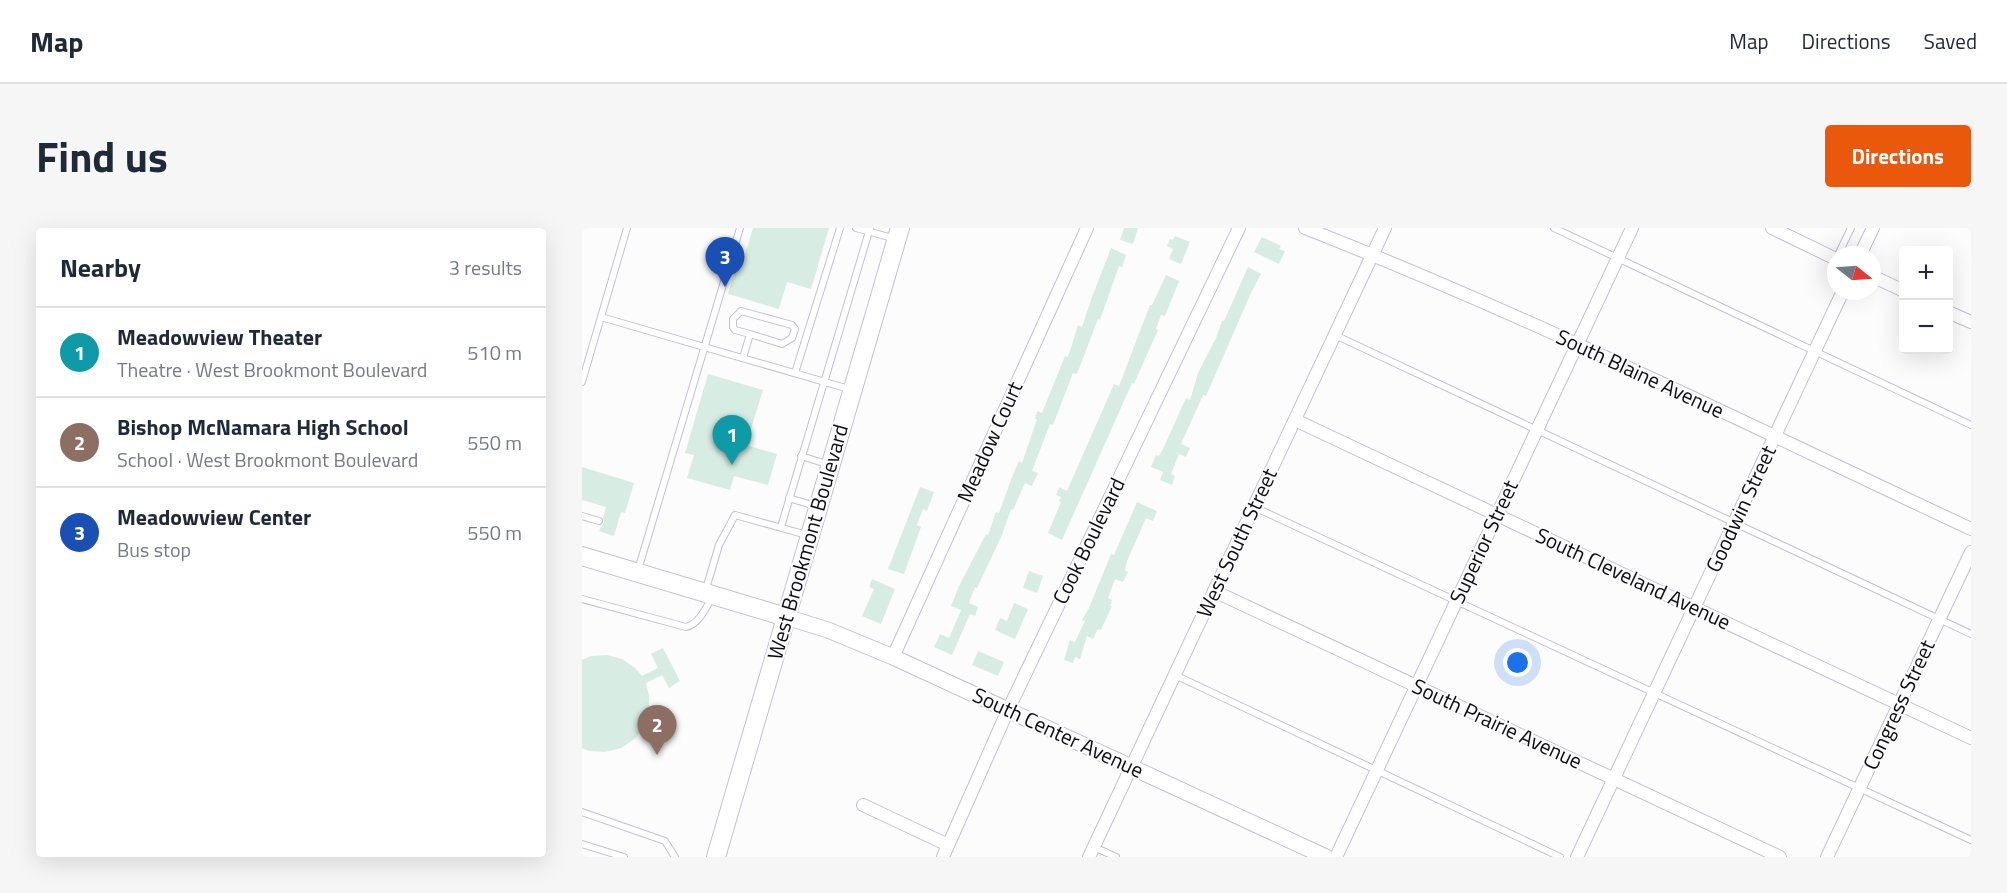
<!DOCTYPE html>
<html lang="en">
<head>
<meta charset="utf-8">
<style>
  :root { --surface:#fff; --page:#f6f6f7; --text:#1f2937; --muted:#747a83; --line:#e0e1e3; --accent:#ea580c }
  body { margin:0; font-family:"Titillium Web",sans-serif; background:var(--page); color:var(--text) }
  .controls { position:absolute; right:18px; top:18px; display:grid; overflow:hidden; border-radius:6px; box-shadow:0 6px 24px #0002 }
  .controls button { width:54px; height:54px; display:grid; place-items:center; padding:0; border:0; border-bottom:2px solid var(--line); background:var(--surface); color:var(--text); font:30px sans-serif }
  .compass { position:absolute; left:1245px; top:18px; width:54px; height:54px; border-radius:50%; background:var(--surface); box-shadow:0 6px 24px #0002; rotate:107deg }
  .you { position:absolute; left:936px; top:435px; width:21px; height:21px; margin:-15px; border:4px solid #fff; border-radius:50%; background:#1a73e8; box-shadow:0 0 0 9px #1a73e833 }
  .badge { display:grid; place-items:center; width:39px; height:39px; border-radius:50%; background:var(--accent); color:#fff; font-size:20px; font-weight:700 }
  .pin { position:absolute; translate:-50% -50px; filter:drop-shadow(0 2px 3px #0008) }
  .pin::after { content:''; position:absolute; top:32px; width:21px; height:18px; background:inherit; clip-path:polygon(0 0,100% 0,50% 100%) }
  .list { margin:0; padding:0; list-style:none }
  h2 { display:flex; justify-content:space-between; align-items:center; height:78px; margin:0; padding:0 24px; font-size:26px }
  h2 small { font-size:20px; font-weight:400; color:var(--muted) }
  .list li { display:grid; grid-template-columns:39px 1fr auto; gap:18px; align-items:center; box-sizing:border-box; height:90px; padding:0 24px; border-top:2px solid var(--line) }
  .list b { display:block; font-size:22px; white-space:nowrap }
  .list p { margin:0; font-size:20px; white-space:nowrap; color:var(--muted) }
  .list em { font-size:20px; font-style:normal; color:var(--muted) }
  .map { position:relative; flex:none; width:1389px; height:629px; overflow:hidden; border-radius:6px }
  header { display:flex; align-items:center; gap:36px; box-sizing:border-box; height:84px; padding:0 30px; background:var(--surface); border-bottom:2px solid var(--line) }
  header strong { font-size:28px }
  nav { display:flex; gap:33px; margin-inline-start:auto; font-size:21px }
  .intro { display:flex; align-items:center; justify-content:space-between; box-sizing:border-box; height:144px; padding:0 36px }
  h1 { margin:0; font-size:42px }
  .button { padding:15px 27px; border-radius:6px; background:var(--accent); color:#fff; font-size:21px; font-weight:700 }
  main { display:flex; gap:36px; padding:0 36px }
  aside { flex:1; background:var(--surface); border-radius:6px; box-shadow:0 6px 24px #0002 }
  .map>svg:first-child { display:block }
  .building { fill:#d7ede3 }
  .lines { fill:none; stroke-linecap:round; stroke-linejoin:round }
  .service-casing { stroke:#c2c0d2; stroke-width:8 }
  .minor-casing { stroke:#c2c0d2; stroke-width:14 }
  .tertiary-casing { stroke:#c2c0d2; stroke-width:17 }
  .secondary-casing { stroke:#c2c0d2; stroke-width:20 }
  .service { stroke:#fff; stroke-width:6 }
  .minor { stroke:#fff; stroke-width:12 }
  .tertiary { stroke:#fff; stroke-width:15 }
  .secondary { stroke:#fff; stroke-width:18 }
  .labels { text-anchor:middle; stroke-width:4.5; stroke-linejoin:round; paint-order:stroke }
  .street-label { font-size:21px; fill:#0b0b11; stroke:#fcfcfc }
</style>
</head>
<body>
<header>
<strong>Map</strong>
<nav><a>Map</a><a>Directions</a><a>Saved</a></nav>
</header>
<div class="intro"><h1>Find us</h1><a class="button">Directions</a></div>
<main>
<aside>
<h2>Nearby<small>3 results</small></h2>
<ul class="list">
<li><span class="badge" style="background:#0f9aa8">1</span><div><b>Meadowview Theater</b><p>Theatre · West Brookmont Boulevard</p></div><em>510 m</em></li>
<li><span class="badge" style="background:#8d6e63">2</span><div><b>Bishop McNamara High School</b><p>School · West Brookmont Boulevard</p></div><em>550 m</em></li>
<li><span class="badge" style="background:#1a4fb4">3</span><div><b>Meadowview Center</b><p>Bus stop</p></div><em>550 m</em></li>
</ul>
</aside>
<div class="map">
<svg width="1389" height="629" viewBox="0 0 1389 629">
  <rect width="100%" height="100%" fill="#fcfcfc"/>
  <g class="building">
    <path d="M171,0h76l-18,61 -24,-7 -8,27 -51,-15 8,-28 5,2z"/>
    <path d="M542,0h14l-5,16 -13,-4z"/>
    <path d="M593,8l15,6 -9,22 -12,-5 4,-10 -6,-3 3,-7 3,1z"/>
    <path d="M680,9l19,9 -2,3 6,2 -6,13 -25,-12z"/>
    <path d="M529,20l15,7 -4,12 -3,-1 -19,54 -2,-1 -21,55 -4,-1 -20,52 -3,-1 -18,47 6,2 -6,13 -7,-3 -12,27 -2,-1 -9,26 -25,53 -2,-1 -6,16 9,4 -3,9 -5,-2 -18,41 -18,-8 6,-13 9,4 12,-28 -10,-4 8,-20 27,-52 2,1 8,-23 3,1 13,-36 7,-16 3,2 15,-44h-2l2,-8 5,2 23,-57 3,1 10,-32 4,2 10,-30z"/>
    <path d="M666,39l13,7 -10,19 -45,103 -3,-1 -22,49 9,4 -4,9 -7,-3 -8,20 4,2 -3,9 -12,-5 3,-8 -12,-5 5,-12 3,1 4,-7 23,-51 4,2 8,-27 18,-35 6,-17h2z"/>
    <path d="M584,47l13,6 -14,35 -4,-1 -5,14 2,1 -9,20 -15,34 -2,-1 -70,157 -14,-7 13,-31 -2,-1 2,-4 -5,-2 3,-8 8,4 47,-107 5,2 31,-81h2z"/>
    <path d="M126,146l55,16 -17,55 31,9 -9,31 -34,-9 -4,14 -43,-12 7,-23 -9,-2z"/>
    <path d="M0,239l52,16 -9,30 -4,-1 -7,24 -15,-5 5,-9 -1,-4 3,-11 -24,-7z"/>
    <path d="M338,259l14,5 -7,19 -4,-2 -6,16 4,2 -17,47 -16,-5z"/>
    <path d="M555,274l20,9 -4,10 -7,-3 -19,43 -2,10 3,1 -5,10 -8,-3 -7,19 4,2 -2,6h2l-11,24 -3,-1 -5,10 -6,-3 -7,23 -5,-2 -2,6 -9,-3 6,-20 5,2 10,-21 -3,-1 7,-12 22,-54 3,1z"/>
    <path d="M447,343l14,5 -6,17 -14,-5z"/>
    <path d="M290,351l23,10 -14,35 -19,-8 12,-27 -5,-2z"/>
    <path d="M432,375l14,6 -13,30 -20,-9 5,-12 7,3z"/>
    <path d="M81,420l17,33 -11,7 -7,-13 -16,8 3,13v15l-5,15 -9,13 -14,9 -16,4 -16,-1 -7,-3v-88l9,-4 16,-1 15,4 13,9 7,8 16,-8 -7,-14z"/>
    <path d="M396,423l26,11 -6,14 -26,-11z"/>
  </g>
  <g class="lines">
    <defs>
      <g id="service">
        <path d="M274,0l40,11"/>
        <path d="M972,0l417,197"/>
        <path d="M1256,27l13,-27"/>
        <path d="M19,89l248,72"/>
        <path d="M753,107l636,299"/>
        <path d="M161,130l7,-24 32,10 10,-6 3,-9 -3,-4 -51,-14 -8,8v8l2,3 15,4"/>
        <path d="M213,145l45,-145"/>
        <path d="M0,154l45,-154"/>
        <path d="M219,228l29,9"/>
        <path d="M207,270l26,8"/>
        <path d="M672,279l717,333"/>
        <path d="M0,288l17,5"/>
        <path d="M199,299l89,-299"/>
        <path d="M56,342l102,-342"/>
        <path d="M123,364l14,-47 16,-30 72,20"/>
        <path d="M0,371l104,28c13,-3 20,-19 26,-30"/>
        <path d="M593,447l385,182"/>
        <path d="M0,584l83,29 10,16"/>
        <path d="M0,616l42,13"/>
        <path d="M512,619l22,10"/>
      </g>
      <g id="minor">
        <path d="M723,0c227,89 446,198 666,301"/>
        <path d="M1190,0l64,31"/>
        <path d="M1278,27l13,-27"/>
        <path d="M1290,48l32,15"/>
        <path d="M1366,84l23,10"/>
        <path d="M713,192l676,318"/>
        <path d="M632,363l566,266"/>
        <path d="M311,429l194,-429"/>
        <path d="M281,577l85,40"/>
        <path d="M361,629l65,-147 231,-482"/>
        <path d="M507,629l296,-629"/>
        <path d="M754,629l296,-629"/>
        <path d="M995,629l266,-566"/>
        <path d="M1245,629l144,-305"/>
      </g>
      <path id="tertiary" d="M204,389l42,13 65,27 433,200"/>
      <g id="secondary">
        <path d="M0,328l204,61"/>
        <path d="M134,629l184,-629"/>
      </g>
    </defs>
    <use href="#service" class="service-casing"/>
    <use href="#minor" class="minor-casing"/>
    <use href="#tertiary" class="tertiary-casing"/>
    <use href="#secondary" class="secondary-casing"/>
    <use href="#service" class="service"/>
    <use href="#minor" class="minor"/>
    <use href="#tertiary" class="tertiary"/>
    <use href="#secondary" class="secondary"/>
  </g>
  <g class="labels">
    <g class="street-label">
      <text transform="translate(1058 146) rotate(25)" y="7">South Blaine Avenue</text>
      <text transform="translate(408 214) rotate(-66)" y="7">Meadow Court</text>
      <text transform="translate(1159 281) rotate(-65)" y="7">Goodwin Street</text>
      <text transform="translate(507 313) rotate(-64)" y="7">Cook Boulevard</text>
      <text transform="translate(226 314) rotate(-74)" y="7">West Brookmont Boulevard</text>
      <text transform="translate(902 314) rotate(-65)" y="7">Superior Street</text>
      <text transform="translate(655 315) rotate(-65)" y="7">West South Street</text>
      <text transform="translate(1051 351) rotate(25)" y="7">South Cleveland Avenue</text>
      <text transform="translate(1317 477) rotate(-65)" y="7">Congress Street</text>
      <text transform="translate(915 496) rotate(25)" y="7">South Prairie Avenue</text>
      <text transform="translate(476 505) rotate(25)" y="7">South Center Avenue</text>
    </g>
  </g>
</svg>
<div class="controls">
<button>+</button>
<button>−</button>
</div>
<svg class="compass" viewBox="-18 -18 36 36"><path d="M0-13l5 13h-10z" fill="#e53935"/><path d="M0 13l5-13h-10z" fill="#747a83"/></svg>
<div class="you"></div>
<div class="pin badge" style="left:150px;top:237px;background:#0f9aa8">1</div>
<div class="pin badge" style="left:75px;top:527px;background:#8d6e63">2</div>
<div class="pin badge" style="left:143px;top:59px;background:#1a4fb4">3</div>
</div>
</main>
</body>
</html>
